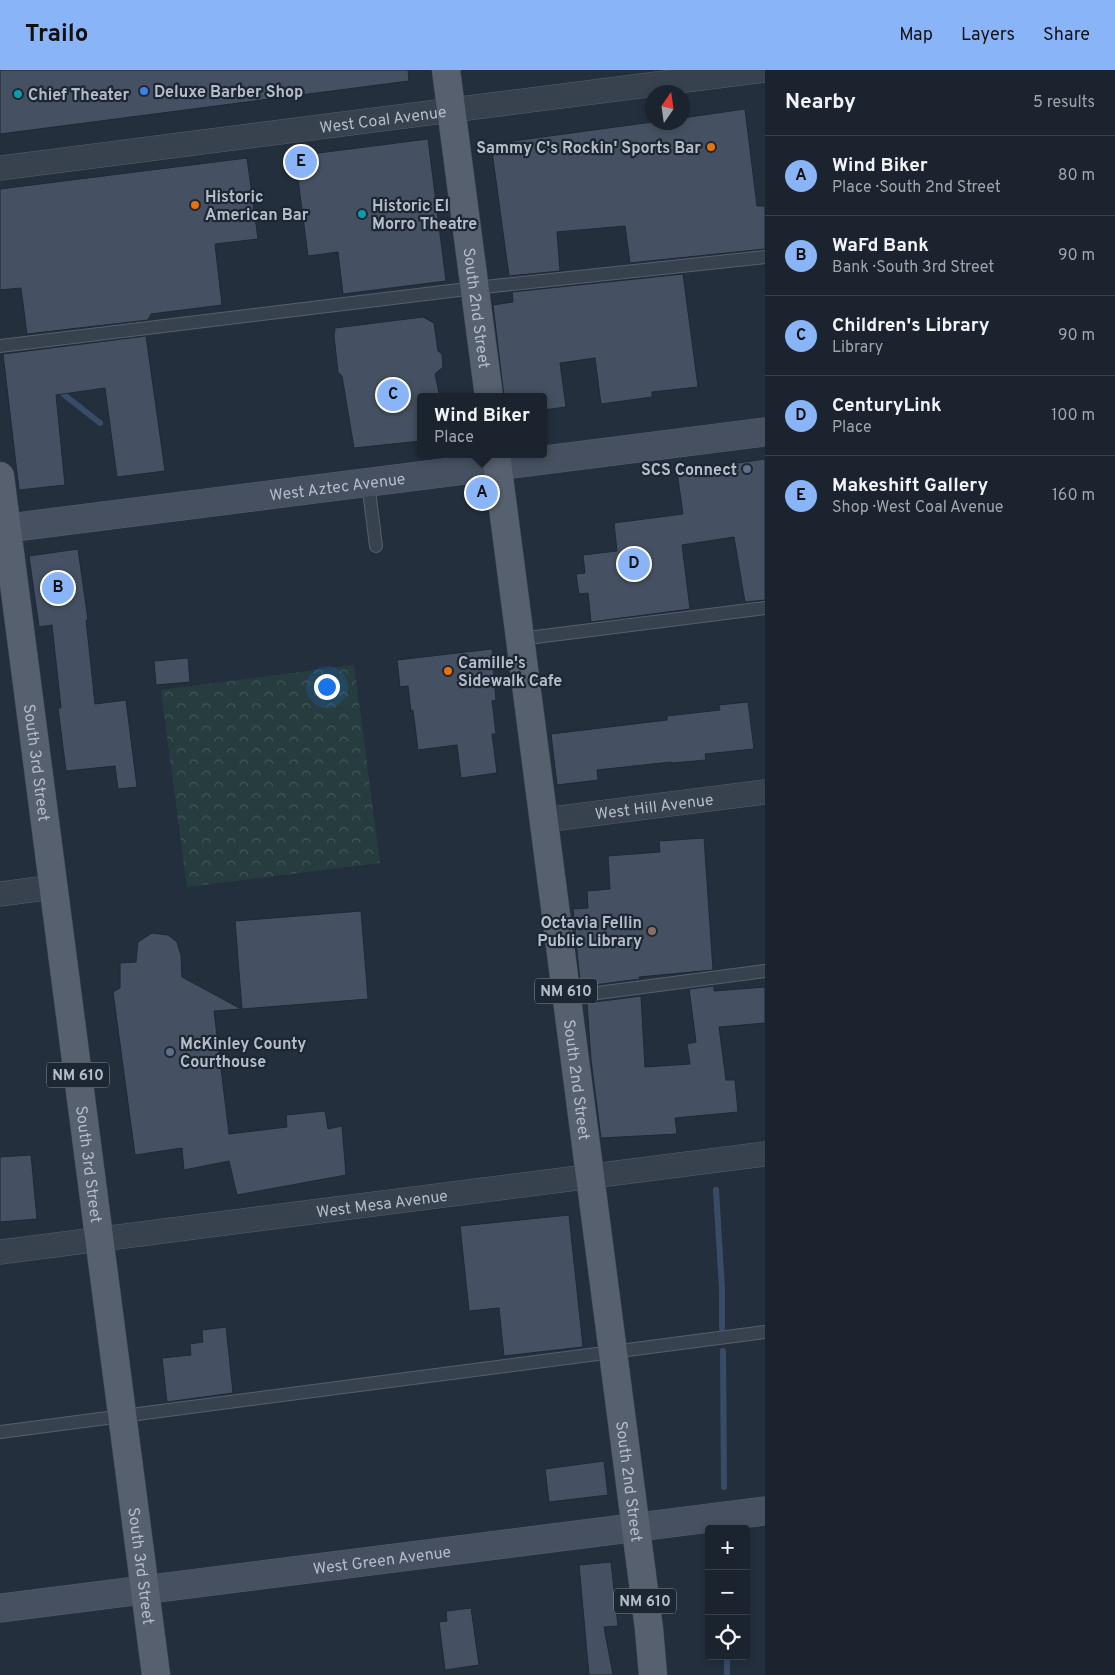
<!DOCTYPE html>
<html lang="en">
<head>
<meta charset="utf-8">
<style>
  :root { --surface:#1b232e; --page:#282f3a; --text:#f1f3f6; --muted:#a0a4aa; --line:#39404a; --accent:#8ab4f8 }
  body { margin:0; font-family:Overpass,sans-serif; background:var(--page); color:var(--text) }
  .controls { position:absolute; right:15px; bottom:15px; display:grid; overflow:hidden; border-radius:5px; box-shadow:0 2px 8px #0003 }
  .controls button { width:45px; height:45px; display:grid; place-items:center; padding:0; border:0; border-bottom:1px solid var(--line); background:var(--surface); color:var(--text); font:25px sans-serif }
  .compass { position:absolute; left:645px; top:15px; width:45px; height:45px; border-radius:50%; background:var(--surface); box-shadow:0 2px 8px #0003; rotate:13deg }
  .you { position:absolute; left:326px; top:616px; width:18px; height:18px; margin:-12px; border:4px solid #fff; border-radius:50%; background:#1a73e8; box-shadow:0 0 0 8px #1a73e833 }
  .badge { display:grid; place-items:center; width:32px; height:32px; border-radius:50%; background:var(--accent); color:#111; font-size:16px; font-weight:700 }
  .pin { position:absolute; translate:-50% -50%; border:2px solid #fff; box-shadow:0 1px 5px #0006 }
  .popup { position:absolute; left:417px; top:323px; width:130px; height:65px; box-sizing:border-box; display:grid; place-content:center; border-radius:5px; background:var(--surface); filter:drop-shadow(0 1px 4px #0005); font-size:16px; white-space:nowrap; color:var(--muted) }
  .popup b { font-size:19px; color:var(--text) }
  .popup::after { content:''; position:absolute; left:50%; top:100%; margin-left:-10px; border:10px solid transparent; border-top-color:var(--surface) }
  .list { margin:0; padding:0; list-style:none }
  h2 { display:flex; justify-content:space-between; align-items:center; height:65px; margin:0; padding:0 20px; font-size:21px }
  h2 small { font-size:16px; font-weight:400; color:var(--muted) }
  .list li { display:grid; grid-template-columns:32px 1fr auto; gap:15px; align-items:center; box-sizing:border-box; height:80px; padding:0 20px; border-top:1px solid var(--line) }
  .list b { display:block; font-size:19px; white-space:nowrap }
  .list p { margin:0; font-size:16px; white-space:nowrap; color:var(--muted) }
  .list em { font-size:16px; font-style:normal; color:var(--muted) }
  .icon { flex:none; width:28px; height:28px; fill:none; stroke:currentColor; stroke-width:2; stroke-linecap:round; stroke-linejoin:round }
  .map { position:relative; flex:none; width:765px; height:1605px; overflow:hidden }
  header { display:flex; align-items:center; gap:30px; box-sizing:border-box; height:70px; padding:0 25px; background:var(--accent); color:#111 }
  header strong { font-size:24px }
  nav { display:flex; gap:28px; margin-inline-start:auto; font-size:18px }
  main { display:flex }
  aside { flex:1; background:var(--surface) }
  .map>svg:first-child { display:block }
  .park { fill:url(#park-crowns) }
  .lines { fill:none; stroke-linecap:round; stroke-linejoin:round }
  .stream { stroke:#394c67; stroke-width:6 }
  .building { fill:#455162; stroke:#1f2835 }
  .lane-casing { stroke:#565f6c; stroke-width:14 }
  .street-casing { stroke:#565f6c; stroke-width:25 }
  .secondary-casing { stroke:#565f6c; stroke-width:29 }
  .primary-casing { stroke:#414a57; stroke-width:29 }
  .lane { stroke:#38414e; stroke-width:12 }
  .street { stroke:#38414e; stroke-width:24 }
  .secondary { stroke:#465061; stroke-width:28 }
  .primary { stroke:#56606e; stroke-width:28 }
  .shop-dot { fill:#3f7fe0; stroke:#1d2633; stroke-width:2 }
  .culture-dot { fill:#0f9aa8; stroke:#1d2633; stroke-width:2 }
  .food-dot { fill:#e8710a; stroke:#1d2633; stroke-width:2 }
  .service-dot { fill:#5c6f8a; stroke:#1d2633; stroke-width:2 }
  .education-dot { fill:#8d6e63; stroke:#1d2633; stroke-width:2 }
  .labels { text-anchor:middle; stroke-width:4.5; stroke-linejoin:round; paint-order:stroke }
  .shield { fill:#1d2633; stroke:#878f9c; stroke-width:1 }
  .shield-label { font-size:15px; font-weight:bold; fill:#b4bcc9 }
  .poi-label { font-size:16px; font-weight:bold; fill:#b4bcc9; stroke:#1d2633; text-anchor:start }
  .street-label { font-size:16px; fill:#b4bcc9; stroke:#1d2633 }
</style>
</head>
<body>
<header>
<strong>Trailo</strong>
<nav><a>Map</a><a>Layers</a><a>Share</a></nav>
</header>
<main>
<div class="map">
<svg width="765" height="1605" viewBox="0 0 765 1605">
  <defs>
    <pattern id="park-crowns" width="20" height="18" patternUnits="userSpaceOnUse" patternTransform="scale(1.25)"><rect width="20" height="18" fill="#263c3f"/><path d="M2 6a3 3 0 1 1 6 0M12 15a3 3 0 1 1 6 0" fill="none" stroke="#435659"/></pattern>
  </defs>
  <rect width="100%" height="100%" fill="#242f3e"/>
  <path class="park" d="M354,595l26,198 -193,24 -26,-197z"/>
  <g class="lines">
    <g class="stream">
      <path d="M58,320l42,33"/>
      <path d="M716,1120l6,99v39"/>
      <path d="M723,1281l1,136"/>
      <path d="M727,1586v19"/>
    </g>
  </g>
  <g class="building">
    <path d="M0,0h408l1,11 -409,53z"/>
    <path d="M745,39l12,97h8v43l-135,14 -5,-37 -68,6 3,39 -51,5 -18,-132 161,-22h30v-4z"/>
    <path d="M428,69l18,142 -103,13 -5,-42 -30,4 -13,-100z"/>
    <path d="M247,88l11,81 -43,5 7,61 -71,9 -3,6 -121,14 -6,-46 -21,2v-101z"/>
    <path d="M683,204l15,113 -46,5v5l-51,7 -6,-46 -35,5 6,44 -23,3v-13h-39l-11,-92 20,-3 -1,-10z"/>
    <path d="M423,247l11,6 4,28 4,3 1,13 -8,7 5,23h-19v44l-67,7 -12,-72 -4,-4 -4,-36 1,-8z"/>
    <path d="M146,266l19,135 -48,6 -12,-89 -49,7 9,90 -46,5 -16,-136z"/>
    <path d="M765,389v141l-20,2 -11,-65 -52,8 8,64 -99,13 -3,-29 -9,1 -3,-20 9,-1 -2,-18 34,-4 -3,-28 69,-9 -6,-42z"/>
    <path d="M78,479l10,71h-2l9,84 31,-4 11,87 -19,2 -3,-23 -49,5 -8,-63h3l-9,-83 -13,2 -10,-71z"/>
    <path d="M492,579l4,51 -4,1 4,33h-4l5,39 -36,5 -4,-33 -39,5 -5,-40 -2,1 -3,-25 -8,1 -3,-27z"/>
    <path d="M188,588l2,24 -34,3 -2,-24z"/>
    <path d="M748,632l6,47 -49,5 1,6 -34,3 -1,-1 -74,8 1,10 -41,5 -6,-51 116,-14v-4l53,-6 -1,-5z"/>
    <path d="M704,768l9,132 -74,7 1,2 -54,7 -1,-6 -5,1 -7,-72 15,-1 -1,-17 23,-2 -2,-33 52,-4 -1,-11z"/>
    <path d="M361,841l7,88 -126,10 -7,-88z"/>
    <path d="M152,863l16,2 9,7 4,13 1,22 59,32 -27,2 15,123 58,-7 -1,-12 39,-4 3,18 14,-3 4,49 -109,20 -8,-34 -45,9 -2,-22 -47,7 -22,-163 7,-4v-25l16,-1 2,-20z"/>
    <path d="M714,916v5l51,-4v36l-46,4 7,53h9l3,32 -63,6 2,16 -76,4 -10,-78 -4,-57 54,-7 4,71 45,-3 -3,-20 9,-2 -7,-53z"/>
    <path d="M31,1085l6,64 -37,3v-65z"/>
    <path d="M569,1145l14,132 -79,9 -5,-48 -30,3 -9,-85z"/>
    <path d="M226,1257l7,66 -66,9 -5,-44 29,-3 -1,-11 13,-2 -1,-12z"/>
    <path d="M604,1391l4,34 -59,7 -4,-33z"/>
    <path d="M611,1492l7,64 -14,1 9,48h-24l-10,-110z"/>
    <path d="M471,1538l8,57 -34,5 -6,-48 8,-1 -1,-10z"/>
  </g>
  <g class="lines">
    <defs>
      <g id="lane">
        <path d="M0,276l475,-58 290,-31"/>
        <path d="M368,412l8,64"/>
        <path d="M520,569l245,-31"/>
        <path d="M567,927l198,-26"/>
        <path d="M0,1362l765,-100"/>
      </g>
      <g id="street">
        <path id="s1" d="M0,98l765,-98"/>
        <path id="s2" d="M544,750l221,-28"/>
        <path d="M0,824l53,-7"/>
        <path id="s3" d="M0,1182l765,-98"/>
      </g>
      <g id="secondary">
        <path id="s4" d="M0,459l765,-97"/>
        <path id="s5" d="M0,1538l765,-97"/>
      </g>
      <g id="primary">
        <path id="s6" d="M446,0l43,327"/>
        <path id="s7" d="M496,384l153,1175 4,46"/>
        <path id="s8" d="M0,406l156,1199"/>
      </g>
    </defs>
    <use href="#lane" class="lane-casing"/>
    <use href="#street" class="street-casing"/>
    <use href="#secondary" class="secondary-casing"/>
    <use href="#primary" class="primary-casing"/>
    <use href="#lane" class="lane"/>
    <use href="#street" class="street"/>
    <use href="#secondary" class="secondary"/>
    <use href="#primary" class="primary"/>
  </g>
  <circle class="shop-dot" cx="144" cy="21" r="5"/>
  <g class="culture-dot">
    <circle cx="18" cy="24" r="5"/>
    <circle cx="362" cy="144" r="5"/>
  </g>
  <g class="food-dot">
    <circle cx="711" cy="77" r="5"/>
    <circle cx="195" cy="135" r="5"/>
    <circle cx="448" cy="601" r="5"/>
  </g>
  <g class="service-dot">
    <circle cx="747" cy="399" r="5"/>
    <circle cx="170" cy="982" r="5"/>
  </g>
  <circle class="education-dot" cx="652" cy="861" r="5"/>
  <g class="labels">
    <g class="shield">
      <rect x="535" y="908.5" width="62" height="25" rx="4"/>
      <rect x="47" y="992.5" width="62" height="25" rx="4"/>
      <rect x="614" y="1518.5" width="62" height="25" rx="4"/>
    </g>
    <g class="shield-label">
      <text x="566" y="926">NM 610</text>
      <text x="78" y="1010">NM 610</text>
      <text x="645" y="1536">NM 610</text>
    </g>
    <g class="poi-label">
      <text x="154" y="27">Deluxe Barber Shop</text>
      <text x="28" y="30">Chief Theater</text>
      <text x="701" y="83" text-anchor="end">Sammy C's Rockin' Sports Bar</text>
      <text x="205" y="132">Historic<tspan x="205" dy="18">American Bar</tspan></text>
      <text x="372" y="141">Historic El<tspan x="372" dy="18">Morro Theatre</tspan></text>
      <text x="737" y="405" text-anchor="end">SCS Connect</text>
      <text x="458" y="598">Camille's<tspan x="458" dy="18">Sidewalk Cafe</tspan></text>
      <text x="642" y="858" text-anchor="end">Octavia Fellin<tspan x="642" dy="18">Public Library</tspan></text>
      <text x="180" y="979">McKinley County<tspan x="180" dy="18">Courthouse</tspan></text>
    </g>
    <g class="street-label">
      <text dy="6" stroke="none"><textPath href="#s1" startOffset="386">West Coal Avenue</textPath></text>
      <text dy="6" stroke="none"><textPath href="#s6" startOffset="240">South 2nd Street</textPath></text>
      <text dy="6" stroke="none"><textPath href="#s4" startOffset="340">West Aztec Avenue</textPath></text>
      <text dy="6" stroke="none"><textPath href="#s8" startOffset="289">South 3rd Street</textPath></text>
      <text dy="6" stroke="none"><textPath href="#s2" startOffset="111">West Hill Avenue</textPath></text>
      <text dy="6" stroke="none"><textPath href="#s7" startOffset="631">South 2nd Street</textPath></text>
      <text dy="6" stroke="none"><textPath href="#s8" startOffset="694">South 3rd Street</textPath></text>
      <text dy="6" stroke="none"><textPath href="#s3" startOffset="385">West Mesa Avenue</textPath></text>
      <text dy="6" stroke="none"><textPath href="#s7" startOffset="1036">South 2nd Street</textPath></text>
      <text dy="6" stroke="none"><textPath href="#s5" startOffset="385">West Green Avenue</textPath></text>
      <text dy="6" stroke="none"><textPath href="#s8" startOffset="1099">South 3rd Street</textPath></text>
    </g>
  </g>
</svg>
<div class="controls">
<button>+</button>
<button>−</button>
<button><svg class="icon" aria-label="locate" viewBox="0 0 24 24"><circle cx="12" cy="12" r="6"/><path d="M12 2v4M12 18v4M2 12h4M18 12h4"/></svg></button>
</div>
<svg class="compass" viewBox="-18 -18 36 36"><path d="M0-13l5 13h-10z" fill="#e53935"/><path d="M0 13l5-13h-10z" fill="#a0a4aa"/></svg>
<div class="you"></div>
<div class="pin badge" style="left:482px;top:423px">A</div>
<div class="popup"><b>Wind Biker</b>Place</div>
<div class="pin badge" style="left:58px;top:518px">B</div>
<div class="pin badge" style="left:393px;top:325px">C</div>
<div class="pin badge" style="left:634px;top:494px">D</div>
<div class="pin badge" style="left:301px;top:92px">E</div>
</div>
<aside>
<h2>Nearby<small>5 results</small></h2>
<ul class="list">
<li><span class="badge">A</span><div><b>Wind Biker</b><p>Place · South 2nd Street</p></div><em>80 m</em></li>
<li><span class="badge">B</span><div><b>WaFd Bank</b><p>Bank · South 3rd Street</p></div><em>90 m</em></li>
<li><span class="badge">C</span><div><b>Children's Library</b><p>Library</p></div><em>90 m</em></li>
<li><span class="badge">D</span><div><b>CenturyLink</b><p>Place</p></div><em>100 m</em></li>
<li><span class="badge">E</span><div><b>Makeshift Gallery</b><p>Shop · West Coal Avenue</p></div><em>160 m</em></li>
</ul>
</aside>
</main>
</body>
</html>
